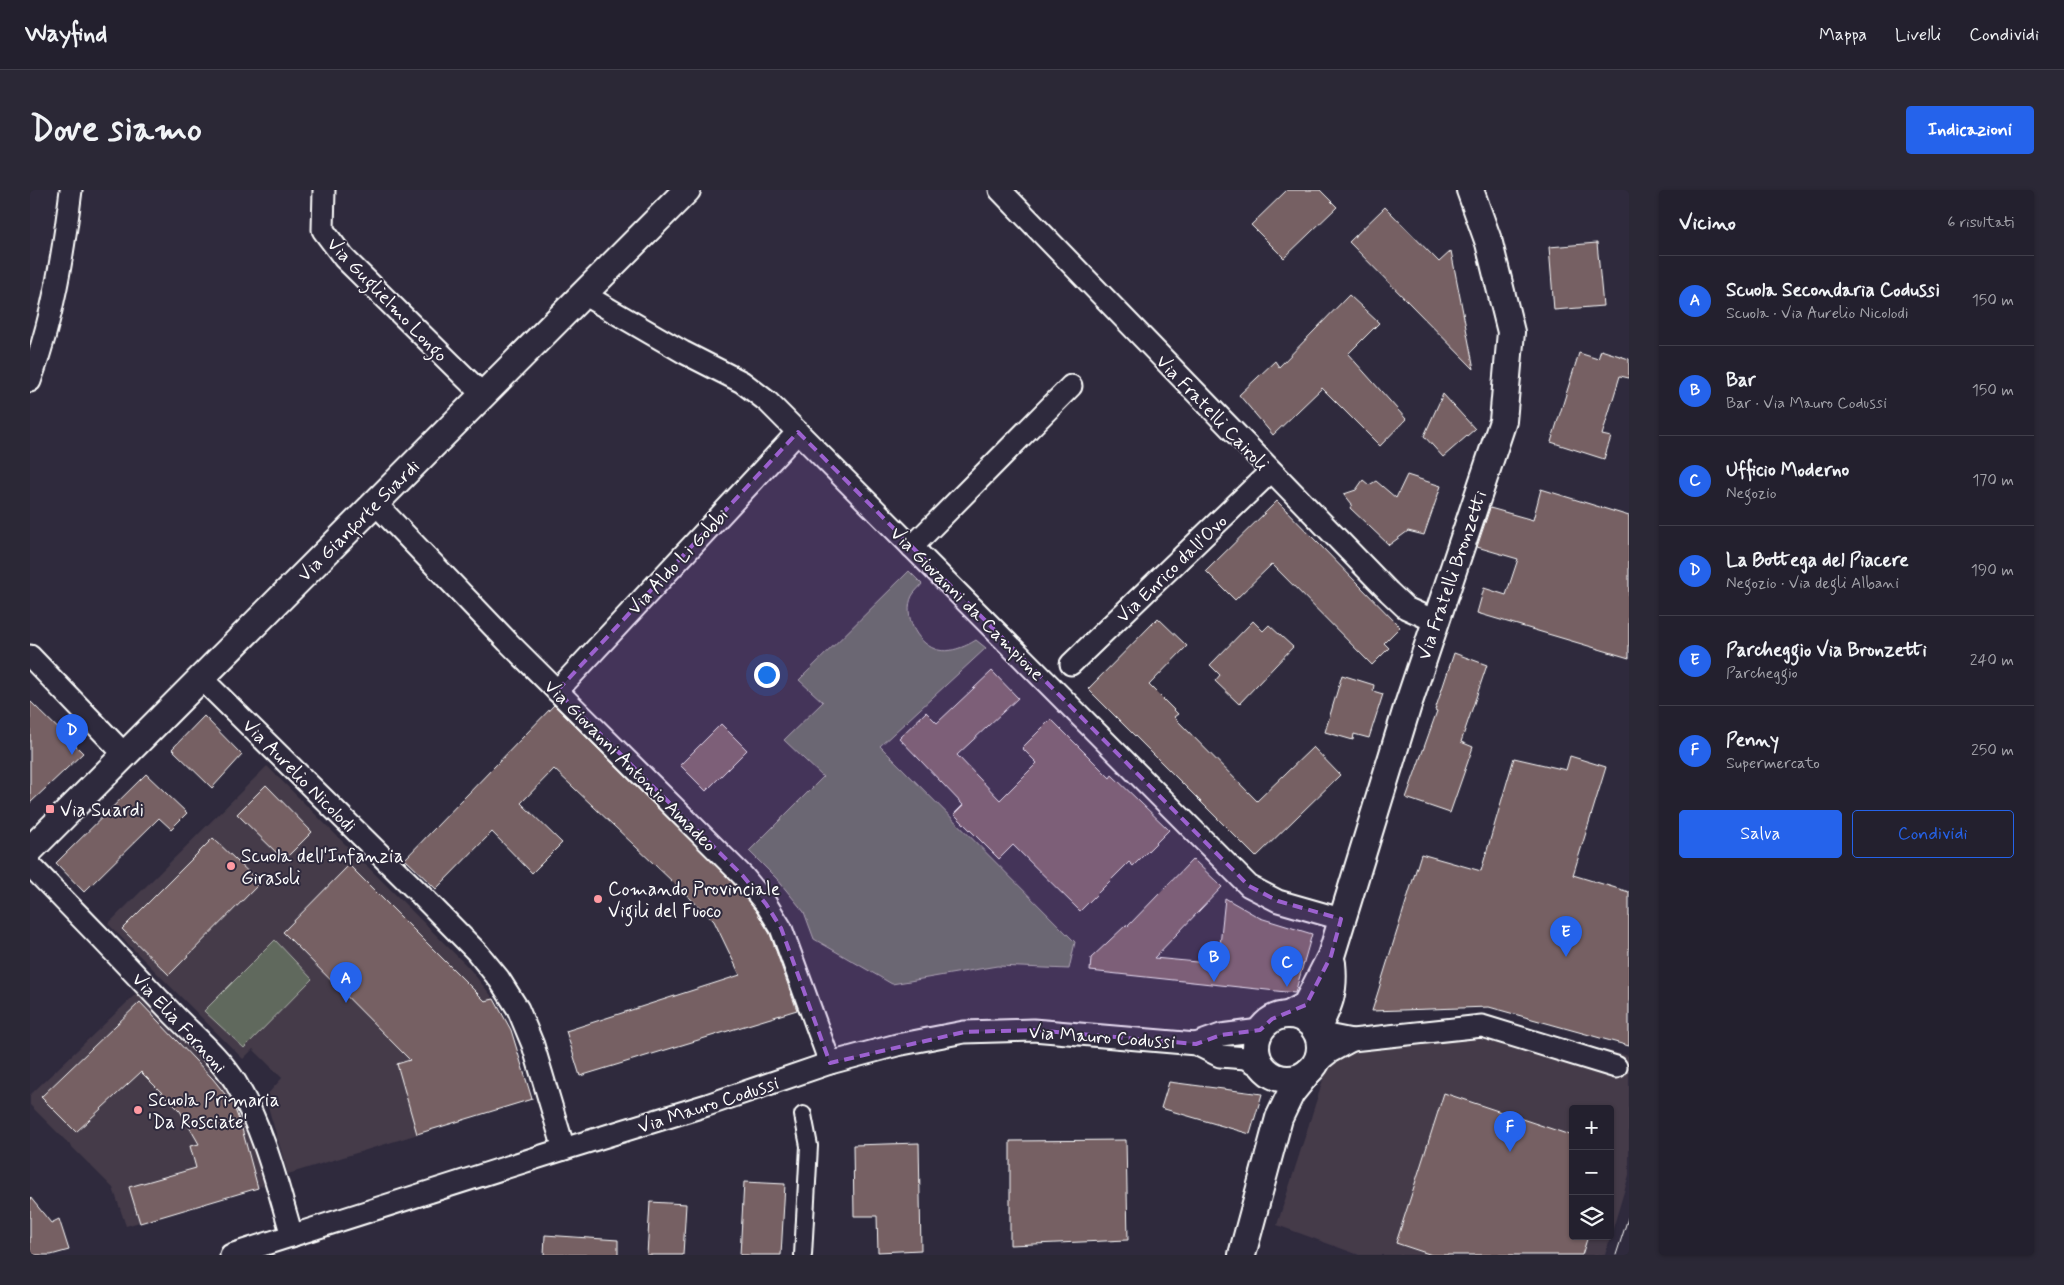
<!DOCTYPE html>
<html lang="it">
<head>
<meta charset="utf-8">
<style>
  :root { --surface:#23202e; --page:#2b2836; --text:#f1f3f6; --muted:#a3a3aa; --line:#403e4a; --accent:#2563eb }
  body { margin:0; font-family:Mynerve,sans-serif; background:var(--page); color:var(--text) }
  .controls { position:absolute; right:15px; bottom:15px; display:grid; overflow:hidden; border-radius:5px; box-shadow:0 1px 4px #0004 }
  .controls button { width:45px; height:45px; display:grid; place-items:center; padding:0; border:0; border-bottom:1px solid var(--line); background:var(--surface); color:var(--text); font:25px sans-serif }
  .you { position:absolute; left:736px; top:484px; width:18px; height:18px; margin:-12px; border:4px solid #fff; border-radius:50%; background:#1a73e8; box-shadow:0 0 0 8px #1a73e833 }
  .badge { display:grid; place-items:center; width:32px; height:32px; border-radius:50%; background:var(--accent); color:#fff; font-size:16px; font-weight:700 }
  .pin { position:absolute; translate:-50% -41px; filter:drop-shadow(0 1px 2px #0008) }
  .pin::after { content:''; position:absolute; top:26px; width:18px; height:15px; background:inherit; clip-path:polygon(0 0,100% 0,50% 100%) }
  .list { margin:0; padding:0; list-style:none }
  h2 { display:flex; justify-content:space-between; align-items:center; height:65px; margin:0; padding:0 20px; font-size:21px }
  h2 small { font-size:16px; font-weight:400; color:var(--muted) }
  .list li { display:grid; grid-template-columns:32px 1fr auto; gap:15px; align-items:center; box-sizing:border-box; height:90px; padding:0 20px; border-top:1px solid var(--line) }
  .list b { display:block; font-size:19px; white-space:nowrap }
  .list p { margin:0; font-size:16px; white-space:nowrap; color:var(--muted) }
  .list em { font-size:16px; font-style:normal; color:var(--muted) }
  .actions { display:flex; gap:10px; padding:15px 20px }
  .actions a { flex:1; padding:11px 0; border:1px solid var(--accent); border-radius:5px; text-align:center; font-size:18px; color:var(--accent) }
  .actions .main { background:var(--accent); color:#fff }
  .icon { flex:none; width:28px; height:28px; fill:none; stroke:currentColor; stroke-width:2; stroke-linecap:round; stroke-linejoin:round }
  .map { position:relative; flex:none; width:1599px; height:1065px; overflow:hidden; border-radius:5px }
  header { display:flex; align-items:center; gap:30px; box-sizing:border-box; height:70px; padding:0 25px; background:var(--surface); border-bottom:1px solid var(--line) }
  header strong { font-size:24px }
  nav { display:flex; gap:28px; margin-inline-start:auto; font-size:18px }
  .intro { display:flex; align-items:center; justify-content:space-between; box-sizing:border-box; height:120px; padding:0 30px }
  h1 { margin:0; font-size:35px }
  .button { padding:12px 22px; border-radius:5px; background:var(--accent); color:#fff; font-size:18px; font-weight:700 }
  main { display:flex; gap:30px; padding:0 30px }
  aside { flex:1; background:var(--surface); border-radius:5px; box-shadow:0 1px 4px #0004 }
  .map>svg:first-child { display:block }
  .built { fill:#443a49; fill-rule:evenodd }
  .green { fill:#61695d; stroke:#b0b4ae }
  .building { fill:#766064; stroke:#fff }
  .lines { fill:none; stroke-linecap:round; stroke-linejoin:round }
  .pedestrian-casing { stroke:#fff; stroke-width:20 }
  .minor-casing { stroke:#fff; stroke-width:25 }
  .tertiary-casing { stroke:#fff; stroke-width:30 }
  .pedestrian { stroke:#2f2a3d; stroke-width:16 }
  .minor { stroke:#2f2a3d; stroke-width:21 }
  .tertiary { stroke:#2f2a3d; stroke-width:26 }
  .tram { stroke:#fff; stroke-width:1 }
  .marked { fill:#9c61cf; fill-opacity:0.2; stroke:#9c61cf; stroke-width:4; stroke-dasharray:10 6; stroke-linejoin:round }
  .poi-dot { fill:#ff9aa2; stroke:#2f2a3d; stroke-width:2 }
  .labels { text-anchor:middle; stroke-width:4; stroke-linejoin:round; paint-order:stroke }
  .street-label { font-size:19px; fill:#fff; stroke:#2f2a3d }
  .poi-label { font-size:19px; fill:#fff; stroke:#2f2a3d; text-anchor:start }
</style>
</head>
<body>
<header>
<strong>Wayfind</strong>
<nav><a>Mappa</a><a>Livelli</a><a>Condividi</a></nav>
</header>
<div class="intro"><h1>Dove siamo</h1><a class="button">Indicazioni</a></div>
<main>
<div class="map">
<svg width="1599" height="1065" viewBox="0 0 1599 1065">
  <rect width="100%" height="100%" fill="#2f2a3d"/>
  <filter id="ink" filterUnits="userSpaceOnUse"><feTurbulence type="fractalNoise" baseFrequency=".02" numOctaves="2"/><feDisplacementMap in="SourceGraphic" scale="10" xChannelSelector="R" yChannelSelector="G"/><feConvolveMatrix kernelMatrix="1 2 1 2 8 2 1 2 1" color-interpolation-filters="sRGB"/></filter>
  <g filter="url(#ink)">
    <g class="built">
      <path d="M237,576l202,202 25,31 17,31 21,69 -244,75 -23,-77 17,-19 -29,-29 -10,10 -135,-135z"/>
      <path d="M110,800l88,94 16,32 20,69 -138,41 -13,-38 -83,-83v-10z"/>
      <path d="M1454,831l145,35v119l-24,80h-246l-82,-30 62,-196zM1543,919h37v127h-37z"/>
    </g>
    <g class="green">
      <path d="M879,381l13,13c-3,4 -8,8 -10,12 -9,19 4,46 23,53 13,5 30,-2 41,-9l10,8 -106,98 195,196 -6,27 -72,-3 -105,18 -78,-45 -10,-27 -27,-33 -28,-28 74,-74 -39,-37 39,-38 -24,-22z"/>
      <path d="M245,750l37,39 -68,69 -40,-37z"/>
    </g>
    <g class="building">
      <path d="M1257,0h33l17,17 -53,51 -33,-33z"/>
      <path d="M1355,17l54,55 12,-11 23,118 -125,-127z"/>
      <path d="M1567,53l6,63 -49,4 -5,-63z"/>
      <path d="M1319,105l30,28 -31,31 58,65 -26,27 -58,-58 -49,47 -34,-40 36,-34 4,6z"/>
      <path d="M1571,160l28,9v19l-9,-2 -18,59 9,2 -7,22 -53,-17 28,-89 19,6z"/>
      <path d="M1413,204l32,35 -32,28 -19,-21z"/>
      <path d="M1377,285l34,11 -17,49 -16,-4 -19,14 -39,-37 2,-4 -8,-10 12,-4 7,-10 6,5 7,-4 20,17z"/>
      <path d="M1511,299l88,27v142l-152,-45 7,-25 22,7 12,-36 -41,-12 13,-39 43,12z"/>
      <path d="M1247,311l123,126 -16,16 5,5 -17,17 -100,-101 -37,36 -29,-29z"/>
      <path d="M1128,428l29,28 -38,39 29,29 -4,3 83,84 56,-54 27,28 -84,82 -168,-168z"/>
      <path d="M1223,431l10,10 6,-6 24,22 -54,57 -24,-23 5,-6 -10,-10z"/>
      <path d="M1424,463l33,12 -26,77 12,5 -23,66 -44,-15 31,-87 -2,-1z"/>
      <path d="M962,481l26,27 -61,57 43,45 37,-37 -15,-15 29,-29 59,59 2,-3 57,55 -36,36 -4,-4 -49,49 -67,-66 -14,14 -45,-45 9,-9 -64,-67 27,-26 11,11z"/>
      <path d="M1312,485l32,10 -1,6 10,3 -14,44 -15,-4 -1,6 -28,-8z"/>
      <path d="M0,511l53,52 -53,50z"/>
      <path d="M524,515l180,179 22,27 14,23 27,76 -217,66 -14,-45 174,-56 -26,-54 -160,-152 -33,34 41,40 -30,30 -40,-41 -56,57 -31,-30z"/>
      <path d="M174,526l38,39 -30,33 -40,-39z"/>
      <path d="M691,534l26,26 -41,41 -26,-26z"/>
      <path d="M1540,566l36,11 -33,108 56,17v154l-140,-39 -117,4 49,-157 60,17 33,-113 52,12z"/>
      <path d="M116,584l41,39 -16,16 -12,-11 -75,74 -28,-29z"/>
      <path d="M236,595l46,47 -28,28 -47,-46z"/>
      <path d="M183,648l47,45 -91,92 -47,-46z"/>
      <path d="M1163,669l29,28 -68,71 64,6 7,-66 35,20 52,16 -17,59 -205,-22 1,-13 35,-33 1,2z"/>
      <path d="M319,675l136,136 9,-2 17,31 21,69 -115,35 -20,-70 13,-4 -127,-128z"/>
      <path d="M110,812l73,77 20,25 8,21 17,63 -118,35 -11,-36 67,-19 -6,-22 9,-2 -19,-33 -39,-39 -65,60 -35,-35z"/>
      <path d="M1139,892l93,12 -12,40 -89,-26z"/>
      <path d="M1414,903l129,43v100h15l-6,19h-150l-36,-12z"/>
      <path d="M1096,950l2,100 -118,5v-104z"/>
      <path d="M889,953l2,107 -43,2 -1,-36h-23l-1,-71z"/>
      <path d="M714,992l41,2 -4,71h-41z"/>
      <path d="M0,1007l21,26 8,-4 10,31 -18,5h-21z"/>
      <path d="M620,1012l36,2 -3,51h-36z"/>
      <path d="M515,1045l73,5v15h-74z"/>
    </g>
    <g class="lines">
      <defs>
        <path id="pedestrian" d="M773,925l6,31 -6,109"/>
        <g id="minor">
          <path d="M294,0l-1,40 21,28 139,137"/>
          <path d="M970,0l389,402 17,16 29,13"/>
          <path d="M553,104l100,58 59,30 26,20 481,484 29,15 63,18"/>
          <path d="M0,191c23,-62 33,-126 41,-191"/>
          <path d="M345,313l133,139 235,234 23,28 15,24 49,135"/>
          <path d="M882,357l159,-161"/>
          <path d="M0,466l95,99"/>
          <path d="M1041,474l199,-192"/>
          <path d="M171,488l216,213 60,61 22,27 19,30 15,36 31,104"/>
          <path d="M527,501l241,-259"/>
          <path d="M0,675c48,49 95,98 142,148 21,22 48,44 64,70 28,47 41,101 56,153"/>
          <path d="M1287,843l35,7 130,-14 134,41"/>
          <path d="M1166,854l25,-9 39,-5"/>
          <path d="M1285,874l15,-12 22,-12"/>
          <path d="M201,1065l333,-106 143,-44 123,-42 67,-18 67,-13 69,-2 163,14 24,12 26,2 17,10"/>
        </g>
        <g id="tertiary">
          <path d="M0,660l657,-660"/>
          <circle cx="1258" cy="857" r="32"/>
          <path d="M1258,825l18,-10 25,-49 76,-248 96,-287 8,-89 -22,-89 -19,-53"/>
          <path d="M1286,841c13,-25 19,-39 16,-68"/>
          <path d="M1212,1065l37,-137 12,-25 17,-21"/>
        </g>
      </defs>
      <use href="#pedestrian" class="pedestrian-casing"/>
      <use href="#minor" class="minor-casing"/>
      <use href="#tertiary" class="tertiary-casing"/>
      <use href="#pedestrian" class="pedestrian"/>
      <use href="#minor" class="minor"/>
      <use href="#tertiary" class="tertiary"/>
      <path class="tram" d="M1586,1065l13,-40"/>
    </g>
  </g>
  <path class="marked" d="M768,242l451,454 29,15 63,18 -10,37 -25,49 -34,14 -12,11 -39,5 -25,9 -163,-14 -69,2 -134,31 -49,-135 -15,-24 -23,-28 -186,-185z"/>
  <g class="poi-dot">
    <rect x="15" y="614" width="10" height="10" rx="2.5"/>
    <circle cx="201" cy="676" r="5"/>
    <circle cx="568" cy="709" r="5"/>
    <circle cx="108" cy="920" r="5"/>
  </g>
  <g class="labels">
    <g class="street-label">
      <text transform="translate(358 109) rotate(46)" y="7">Via Guglielmo Longo</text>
      <text transform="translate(1183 222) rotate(46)" y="7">Via Fratelli Cairoli</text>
      <text transform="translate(328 330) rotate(-45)" y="7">Via Gianforte Suardi</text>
      <text transform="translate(647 371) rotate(-47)" y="7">Via Aldo Li Gobbi</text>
      <text transform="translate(1141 378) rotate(-44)" y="7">Via Enrico dall'Ovo</text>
      <text transform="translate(1421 385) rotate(-71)" y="7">Via Fratelli Bronzetti</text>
      <text transform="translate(938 413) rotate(45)" y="7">Via Giovanni da Campione</text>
      <text transform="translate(601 575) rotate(45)" y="7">Via Giovanni Antonio Amadeo</text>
      <text transform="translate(270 585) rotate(45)" y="7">Via Aurelio Nicolodi</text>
      <text transform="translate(150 832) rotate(47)" y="7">Via Elia Fornoni</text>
      <text transform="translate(1072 846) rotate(4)" y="7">Via Mauro Codussi</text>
      <text transform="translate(678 914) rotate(-18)" y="7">Via Mauro Codussi</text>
    </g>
    <g class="poi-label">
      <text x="30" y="626">Via Suardi</text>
      <text x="211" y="672">Scuola dell'Infanzia<tspan x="211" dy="22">Girasoli</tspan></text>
      <text x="578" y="705">Comando Provinciale<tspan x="578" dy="22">Vigili del Fuoco</tspan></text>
      <text x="118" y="916">Scuola Primaria<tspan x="118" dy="22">'Da Rosciate'</tspan></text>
    </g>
  </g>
</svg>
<div class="controls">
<button>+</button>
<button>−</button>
<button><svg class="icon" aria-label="layers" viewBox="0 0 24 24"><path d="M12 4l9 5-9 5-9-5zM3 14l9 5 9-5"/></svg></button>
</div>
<div class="you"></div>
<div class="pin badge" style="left:316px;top:813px">A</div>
<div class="pin badge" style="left:1184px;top:792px">B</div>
<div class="pin badge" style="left:1257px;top:797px">C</div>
<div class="pin badge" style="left:42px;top:565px">D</div>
<div class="pin badge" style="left:1536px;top:767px">E</div>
<div class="pin badge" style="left:1480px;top:962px">F</div>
</div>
<aside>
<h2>Vicino<small>6 risultati</small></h2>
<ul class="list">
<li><span class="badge">A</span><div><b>Scuola Secondaria Codussi</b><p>Scuola · Via Aurelio Nicolodi</p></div><em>150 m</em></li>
<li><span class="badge">B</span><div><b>Bar</b><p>Bar · Via Mauro Codussi</p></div><em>150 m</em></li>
<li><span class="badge">C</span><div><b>Ufficio Moderno</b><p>Negozio</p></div><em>170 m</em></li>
<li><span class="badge">D</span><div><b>La Bottega del Piacere</b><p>Negozio · Via degli Albani</p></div><em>190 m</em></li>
<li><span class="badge">E</span><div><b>Parcheggio Via Bronzetti</b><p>Parcheggio</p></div><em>240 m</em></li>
<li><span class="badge">F</span><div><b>Penny</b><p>Supermercato</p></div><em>250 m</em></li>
</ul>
<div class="actions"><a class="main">Salva</a><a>Condividi</a></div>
</aside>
</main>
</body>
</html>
